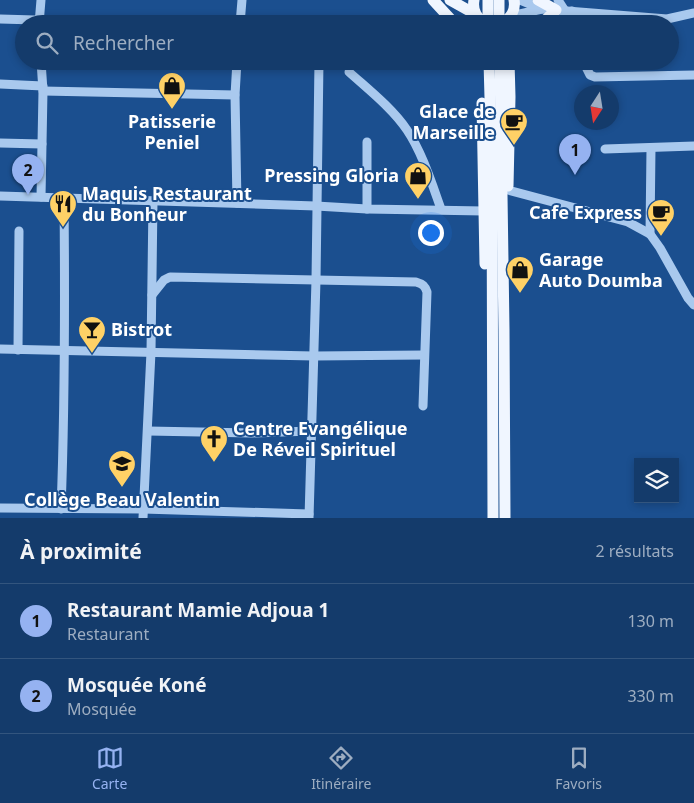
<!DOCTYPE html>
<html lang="fr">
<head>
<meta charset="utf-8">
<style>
  :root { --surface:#143b6b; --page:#214673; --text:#f1f3f6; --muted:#9dadc1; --line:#33557e; --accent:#95b2f1 }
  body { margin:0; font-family:"Noto Sans",sans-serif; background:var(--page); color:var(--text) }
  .controls { position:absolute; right:15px; bottom:15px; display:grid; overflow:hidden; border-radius:0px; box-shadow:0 2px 8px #0003 }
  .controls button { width:45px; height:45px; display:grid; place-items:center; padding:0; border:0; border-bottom:1px solid var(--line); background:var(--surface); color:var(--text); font:25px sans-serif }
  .compass { position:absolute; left:574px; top:85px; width:45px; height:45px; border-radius:50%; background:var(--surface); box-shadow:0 2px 8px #0003; rotate:192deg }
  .you { position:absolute; left:430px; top:232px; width:18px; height:18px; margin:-12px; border:4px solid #fff; border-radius:50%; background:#1a73e8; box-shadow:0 0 0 8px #1a73e833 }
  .badge { display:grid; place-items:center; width:32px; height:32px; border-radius:50%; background:var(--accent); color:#111; font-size:16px; font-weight:700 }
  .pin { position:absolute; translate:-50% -41px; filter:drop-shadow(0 1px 2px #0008) }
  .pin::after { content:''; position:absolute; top:26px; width:18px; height:15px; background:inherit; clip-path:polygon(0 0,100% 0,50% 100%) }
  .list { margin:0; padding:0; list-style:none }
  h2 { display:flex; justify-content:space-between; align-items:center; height:65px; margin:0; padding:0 20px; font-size:21px }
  h2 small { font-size:16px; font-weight:400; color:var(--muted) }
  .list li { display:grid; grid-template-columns:32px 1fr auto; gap:15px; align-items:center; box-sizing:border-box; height:75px; padding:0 20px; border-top:1px solid var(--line) }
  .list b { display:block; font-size:19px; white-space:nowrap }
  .list p { margin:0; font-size:16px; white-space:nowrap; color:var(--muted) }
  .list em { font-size:16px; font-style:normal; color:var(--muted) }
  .icon { flex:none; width:28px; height:28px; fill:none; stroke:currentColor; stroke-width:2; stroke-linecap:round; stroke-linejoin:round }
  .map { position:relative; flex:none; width:694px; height:518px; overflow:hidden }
  .search { position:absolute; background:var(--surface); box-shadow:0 2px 8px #0003; left:15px; right:15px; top:15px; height:55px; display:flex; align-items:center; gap:12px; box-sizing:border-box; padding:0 18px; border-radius:28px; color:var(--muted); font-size:19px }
  .sheet { height:215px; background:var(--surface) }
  nav { display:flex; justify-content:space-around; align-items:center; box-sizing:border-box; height:70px; border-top:1px solid var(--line); background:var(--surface); font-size:14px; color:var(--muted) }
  nav a { display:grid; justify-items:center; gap:2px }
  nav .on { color:var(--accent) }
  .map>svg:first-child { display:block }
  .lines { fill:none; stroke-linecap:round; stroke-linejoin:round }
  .minor { stroke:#a9c9ee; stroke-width:9 }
  .major { stroke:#f0f6ff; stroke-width:11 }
  .labels { text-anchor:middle; stroke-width:4; stroke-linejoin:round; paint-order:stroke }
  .poi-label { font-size:18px; font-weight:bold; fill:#fff; stroke:#1b4f8f; text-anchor:start }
</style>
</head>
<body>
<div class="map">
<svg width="694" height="518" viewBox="0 0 694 518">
  <rect width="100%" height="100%" fill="#1b4f8f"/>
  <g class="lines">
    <g class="minor">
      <path d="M520,0l22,9 125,10 27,-6"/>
      <path d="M558,0l7,11"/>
      <path d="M572,11l2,13"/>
      <path d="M511,16l31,-7"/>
      <path d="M0,19l177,5"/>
      <path d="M39,24l2,-24"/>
      <path d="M240,24l2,-24"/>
      <path d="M41,61l2,30 -2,106"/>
      <path d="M583,61l7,14 5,2 99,-2"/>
      <path d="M349,72c20,18 43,36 58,58 15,22 25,54 34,79"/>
      <path d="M0,84l43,2"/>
      <path d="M43,91l192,4"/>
      <path d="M367,142v67"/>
      <path d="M0,143l42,1"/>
      <path d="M605,149l89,-3"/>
      <path d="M508,190l120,32 22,12 10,14 28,50 6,7"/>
      <path d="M0,196l316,10 51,3 117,2"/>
      <path d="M237,203l-2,-108 2,-34"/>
      <path d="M650,234l1,-86"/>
      <path d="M152,295l12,-15 6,-3 246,5c7,2 9,4 11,10l-4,114"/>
      <path d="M0,349l314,7 110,-1"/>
      <path d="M18,350l1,-119"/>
      <path d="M148,431l104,2 59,-2"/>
      <path d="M0,508l143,1 166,5"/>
      <path d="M61,509c4,-104 4,-207 3,-311"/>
      <path d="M143,518l8,-166 2,-151"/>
      <path d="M309,518l7,-238 3,-219"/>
    </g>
    <g class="major">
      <path d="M433,0l22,24"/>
      <path d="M450,0l25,14"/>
      <path d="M474,0c-2,11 3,18 12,24"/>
      <path d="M488,0v24"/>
      <path d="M499,0v24"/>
      <path d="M538,0l18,10 -15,14"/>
      <path d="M501,24c10,-6 15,-13 13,-24"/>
      <path d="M489,61l3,110 1,347"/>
      <path d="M500,61l4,268 1,189"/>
      <path d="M482,103l3,161"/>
      <path d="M508,186l2,-89 -1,-36"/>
    </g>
  </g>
  <defs>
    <symbol id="shop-pin" viewBox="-11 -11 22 30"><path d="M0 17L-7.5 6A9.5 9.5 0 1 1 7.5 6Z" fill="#ffd166" stroke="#1b4f8f"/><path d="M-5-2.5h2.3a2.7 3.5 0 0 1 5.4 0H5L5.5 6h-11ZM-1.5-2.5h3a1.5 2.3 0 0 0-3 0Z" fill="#111"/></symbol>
    <symbol id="cafe-pin" viewBox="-11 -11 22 30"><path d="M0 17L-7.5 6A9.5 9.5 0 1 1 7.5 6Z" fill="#ffd166" stroke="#1b4f8f"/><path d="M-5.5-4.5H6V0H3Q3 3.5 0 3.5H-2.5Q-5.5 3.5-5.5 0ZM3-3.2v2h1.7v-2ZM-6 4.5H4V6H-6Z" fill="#111"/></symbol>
    <symbol id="restaurant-pin" viewBox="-11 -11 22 30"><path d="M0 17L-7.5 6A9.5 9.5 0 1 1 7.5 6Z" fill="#ffd166" stroke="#1b4f8f"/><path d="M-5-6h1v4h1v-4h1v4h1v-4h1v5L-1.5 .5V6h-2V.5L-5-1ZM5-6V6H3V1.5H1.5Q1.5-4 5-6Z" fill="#111"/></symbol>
    <symbol id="bar-pin" viewBox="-11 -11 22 30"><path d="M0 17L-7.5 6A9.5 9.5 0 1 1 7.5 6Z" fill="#ffd166" stroke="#1b4f8f"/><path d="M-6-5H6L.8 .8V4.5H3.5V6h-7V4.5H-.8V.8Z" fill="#111"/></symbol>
    <symbol id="church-pin" viewBox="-11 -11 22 30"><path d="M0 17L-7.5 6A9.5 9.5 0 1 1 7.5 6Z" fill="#ffd166" stroke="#1b4f8f"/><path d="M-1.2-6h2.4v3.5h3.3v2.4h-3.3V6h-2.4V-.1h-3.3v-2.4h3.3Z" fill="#111"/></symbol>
    <symbol id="school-pin" viewBox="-11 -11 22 30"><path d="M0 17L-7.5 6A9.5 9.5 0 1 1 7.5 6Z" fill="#ffd166" stroke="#1b4f8f"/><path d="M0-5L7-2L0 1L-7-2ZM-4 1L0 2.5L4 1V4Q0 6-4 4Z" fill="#111"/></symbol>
  </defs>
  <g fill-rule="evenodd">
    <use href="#shop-pin" x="156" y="70" width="32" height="43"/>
    <use href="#cafe-pin" x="498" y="106" width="32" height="43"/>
    <use href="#shop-pin" x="402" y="160" width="32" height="43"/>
    <use href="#restaurant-pin" x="47" y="188" width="32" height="43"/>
    <use href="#cafe-pin" x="645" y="197" width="32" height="43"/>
    <use href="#shop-pin" x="504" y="254" width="32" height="43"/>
    <use href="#bar-pin" x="76" y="314" width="32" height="43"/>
    <use href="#church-pin" x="198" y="423" width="32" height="43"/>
    <use href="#school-pin" x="106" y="448" width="32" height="43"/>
  </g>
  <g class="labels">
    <g class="poi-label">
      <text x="495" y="118" text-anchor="end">Glace de<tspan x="495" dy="21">Marseille</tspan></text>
      <text x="172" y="128" text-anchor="middle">Patisserie<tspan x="172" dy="21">Peniel</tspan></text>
      <text x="399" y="182" text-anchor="end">Pressing Gloria</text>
      <text x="82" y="200">Maquis Restaurant<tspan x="82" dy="21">du Bonheur</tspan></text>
      <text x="642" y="219" text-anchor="end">Cafe Express</text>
      <text x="539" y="266">Garage<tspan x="539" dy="21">Auto Doumba</tspan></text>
      <text x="111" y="336">Bistrot</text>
      <text x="233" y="435">Centre Evangélique<tspan x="233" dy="21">De Réveil Spirituel</tspan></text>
      <text x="122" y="506" text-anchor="middle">Collège Beau Valentin</text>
    </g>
  </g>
</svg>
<div class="controls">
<button><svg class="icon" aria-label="layers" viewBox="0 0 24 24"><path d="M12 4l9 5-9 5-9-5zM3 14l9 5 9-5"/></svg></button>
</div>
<svg class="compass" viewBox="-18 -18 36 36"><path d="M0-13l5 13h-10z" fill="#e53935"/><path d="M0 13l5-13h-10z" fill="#9dadc1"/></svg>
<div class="you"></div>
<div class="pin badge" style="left:575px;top:175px">1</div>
<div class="pin badge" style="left:28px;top:195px">2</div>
<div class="search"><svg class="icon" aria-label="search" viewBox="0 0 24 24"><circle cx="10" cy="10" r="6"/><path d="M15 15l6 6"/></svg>Rechercher</div>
</div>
<section class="sheet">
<h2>À proximité<small>2 résultats</small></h2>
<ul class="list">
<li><span class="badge">1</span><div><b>Restaurant Mamie Adjoua 1</b><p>Restaurant</p></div><em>130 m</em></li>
<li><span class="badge">2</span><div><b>Mosquée Koné</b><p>Mosquée</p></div><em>330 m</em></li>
</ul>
</section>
<nav>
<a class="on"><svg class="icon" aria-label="map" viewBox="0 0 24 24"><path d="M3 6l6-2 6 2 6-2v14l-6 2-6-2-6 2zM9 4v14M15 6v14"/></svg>Carte</a>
<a><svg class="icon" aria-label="directions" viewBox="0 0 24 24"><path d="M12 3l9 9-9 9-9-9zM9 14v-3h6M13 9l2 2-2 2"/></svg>Itinéraire</a>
<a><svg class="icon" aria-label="saved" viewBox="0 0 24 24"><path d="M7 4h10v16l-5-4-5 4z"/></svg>Favoris</a>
</nav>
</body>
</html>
